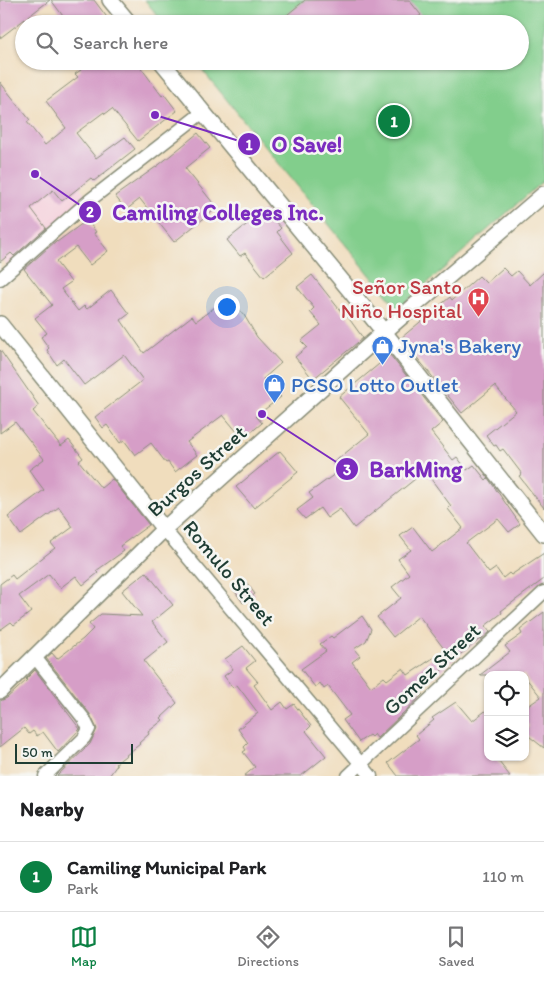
<!DOCTYPE html>
<html lang="en">
<head>
<meta charset="utf-8">
<style>
  :root { --surface:#fff; --page:#f2f2f2; --text:#202124; --muted:#757577; --line:#e0e0e0; --accent:#0b8043 }
  body { margin:0; font-family:Itim,sans-serif; background:var(--page); color:var(--text) }
  .controls { position:absolute; right:15px; bottom:15px; display:grid; overflow:hidden; border-radius:10px; box-shadow:0 1px 4px #0004 }
  .controls button { width:45px; height:45px; display:grid; place-items:center; padding:0; border:0; border-bottom:1px solid var(--line); background:var(--surface); color:var(--text); font:25px sans-serif }
  .scale { position:absolute; left:15px; bottom:12px; width:118px; box-sizing:border-box; padding-left:5px; border:2px solid #1f3d34; border-top:0; font-size:14px; line-height:18px; white-space:nowrap; color:#1f3d34; -webkit-text-stroke:4px #f6f6f2; paint-order:stroke }
  .you { position:absolute; left:226px; top:306px; width:18px; height:18px; margin:-12px; border:4px solid #fff; border-radius:50%; background:#1a73e8; box-shadow:0 0 0 8px #1a73e833 }
  .badge { display:grid; place-items:center; width:32px; height:32px; border-radius:50%; background:var(--accent); color:#fff; font-size:16px; font-weight:700 }
  .pin { position:absolute; translate:-50% -50%; border:2px solid #fff; box-shadow:0 1px 5px #0006 }
  .list { margin:0; padding:0; list-style:none }
  h2 { display:flex; justify-content:space-between; align-items:center; height:65px; margin:0; padding:0 20px; font-size:21px }
  h2 small { font-size:16px; font-weight:400; color:var(--muted) }
  .list li { display:grid; grid-template-columns:32px 1fr auto; gap:15px; align-items:center; box-sizing:border-box; height:70px; padding:0 20px; border-top:1px solid var(--line) }
  .list b { display:block; font-size:19px; white-space:nowrap }
  .list p { margin:0; font-size:16px; white-space:nowrap; color:var(--muted) }
  .list em { font-size:16px; font-style:normal; color:var(--muted) }
  .icon { flex:none; width:28px; height:28px; fill:none; stroke:currentColor; stroke-width:2; stroke-linecap:round; stroke-linejoin:round }
  .map { position:relative; flex:none; width:544px; height:776px; overflow:hidden }
  .search { position:absolute; background:var(--surface); box-shadow:0 1px 4px #0004; left:15px; right:15px; top:15px; height:55px; display:flex; align-items:center; gap:12px; box-sizing:border-box; padding:0 18px; border-radius:28px; color:var(--muted); font-size:19px }
  .sheet { height:135px; background:var(--surface) }
  nav { display:flex; justify-content:space-around; align-items:center; box-sizing:border-box; height:70px; border-top:1px solid var(--line); background:var(--surface); font-size:14px; color:var(--muted) }
  nav a { display:grid; justify-items:center; gap:2px }
  nav .on { color:var(--accent) }
  .map>svg:first-child { display:block }
  .built { fill:#f5cfdb }
  .green { fill:#82ce8c; stroke:#508660 }
  .building { fill:#d69ec7 }
  .lines { fill:none; stroke-linecap:round; stroke-linejoin:round }
  .minor-casing { stroke:#888d78; stroke-width:15 }
  .tertiary-casing { stroke:#888d78; stroke-width:18 }
  .minor { stroke:#fff; stroke-width:12 }
  .tertiary { stroke:#fff; stroke-width:15 }
  .labels { text-anchor:middle; stroke-width:5; stroke-linejoin:round; paint-order:stroke }
  .health-label { font-size:21px; fill:#be3a42; stroke:#f6f6f2; text-anchor:end }
  .shop-label { font-size:21px; fill:#366cbe; stroke:#f6f6f2; text-anchor:start }
  .street-label { font-size:21px; fill:#1f3d34; stroke:#f6f6f2 }
  .leader { fill:none; stroke:#7b2cbf; stroke-width:2 }
  .callout-dot { fill:#7b2cbf; stroke:#f6f6f2; stroke-width:2 }
  .mark-label { font-size:15px; text-anchor:middle; font-weight:bold; fill:#fff }
  .callout-label { font-size:22px; text-anchor:middle; font-weight:bold; fill:#7b2cbf; stroke:#f6f6f2; stroke-width:5; stroke-linejoin:round; paint-order:stroke }
</style>
</head>
<body>
<div class="map">
<svg width="544" height="776" viewBox="0 0 544 776">
  <rect width="100%" height="100%" fill="#f6f6f2"/>
  <filter id="ink" filterUnits="userSpaceOnUse"><feTurbulence type="fractalNoise" baseFrequency=".02" numOctaves="2"/><feDisplacementMap in="SourceGraphic" scale="10" xChannelSelector="R" yChannelSelector="G"/><feConvolveMatrix kernelMatrix="1 2 1 2 8 2 1 2 1" color-interpolation-filters="sRGB"/></filter>
  <filter id="wash" filterUnits="userSpaceOnUse"><feTurbulence type="fractalNoise" baseFrequency=".0096" numOctaves="4" result="noise"/><feDisplacementMap in="SourceGraphic" scale="20" xChannelSelector="R" yChannelSelector="G"/><feGaussianBlur stdDeviation="1.12" result="paint"/><feColorMatrix in="noise" values="0 0 0 0 0 0 0 0 0 0 0 0 0 0 0 0 0 1.4 0 .05"/><feComposite in="paint" operator="in"/></filter>
  <g filter="url(#wash)">
    <rect width="100%" height="100%" fill="#f0ddbd"/>
    <path class="built" d="M32,124l58,76 -80,70 -10,-13v-108z"/>
    <path class="green" d="M145,0h399v180l-146,129 -203,-248h325v-37h-356z"/>
    <g id="blocks">
      <g class="building">
        <path d="M0,0h50l-50,38z"/>
        <path d="M51,0h43l18,24h-43z"/>
        <path d="M305,0h104l12,15 -11,9h-77l-5,-2 -2,2h-50z"/>
        <path d="M74,61h62l26,35 2,-2 13,17 -39,30 -26,-32 -7,5 -1,-2 -28,21 20,25 29,-21 10,12 -41,32 -3,-3 -29,23 -9,-11 -22,18 15,20 -32,28 -3,-3 -11,9v-180l30,38 -3,2 18,23 21,-17 -20,-27 32,-24 -3,-3 6,-4z"/>
        <path d="M198,133l12,15 -25,20 32,40 -43,34 -34,-43 -14,11 -11,-14 45,-32z"/>
        <path d="M265,210l16,18 -4,4 16,21 -29,24 -19,-24 -5,3 -13,-16z"/>
        <path d="M87,220l9,12 -2,1 14,18 -18,14 -14,-18 -20,15 15,20 -10,7 17,22 6,-5 3,3 24,-19 18,24 -8,6 23,33 48,-37 4,5 33,-24 15,18 13,22 24,26 -18,16 18,18 -25,19 6,7 -19,16 -20,-24 -36,27 10,13 -22,17 -7,-10 -2,1 -15,-20 -16,12 -11,-15 -4,3 -13,-18 -4,3 -8,-11 48,-37 -19,-25 -40,30 -20,-26 -7,6 -10,-15 2,-2 -8,-11 6,-4 -12,-15 17,-13 -28,-36 32,-28 1,1z"/>
        <path d="M503,268l8,8 6,-5 13,14 14,-13v236l-25,-32 3,-2 -19,-25 -3,2 -4,-6 -2,1 -8,-11 30,-24 -21,-25 -33,27 -61,-75 49,-41 2,3 27,-24 7,7z"/>
        <path d="M312,275l31,39 2,-1 18,25 -50,41 -18,-22 12,-10 -6,-6 20,-16 -11,-13 4,-4 -17,-21z"/>
        <path d="M0,350l39,56 -6,5 28,35 8,-6 14,18 -4,3 22,27 11,-9 37,46 -29,21 4,5 -28,20 2,2 -15,12 -7,-9 -16,12 -11,-14 -30,22 12,16 -17,13 -3,-3 -11,8v-46l12,-9 3,4 40,-31 -4,-5 22,-16 -14,-20 -38,28 -13,-18 36,-27 -15,-20 15,-11 -29,-37 -15,11z"/>
        <path d="M390,355l53,67 -12,10 22,28 4,-3 10,13 7,-5 12,15 2,-2 32,46 -11,8 -11,-13 -32,24 23,30 7,-5 7,10 6,-5 2,2 33,-22v26l-43,32 1,2 -17,13 5,6 -9,8 -1,-1 -32,25 1,1 -31,23 5,6 -46,44 -3,-4 -3,3 -2,-2 -10,7 -16,-22 7,-5 -22,-29 -4,3 -4,-6 -5,4 -14,-18 25,-18 -6,-7 11,-8 2,2 29,-22 9,13 -5,12 -12,8 6,7 -8,6 19,25 13,-10 3,3 16,-12 5,7 37,-25 -26,-34 -26,21 -16,-20 24,-19 -9,-11 17,-13 -11,-15 13,-9 -11,-14 13,-9 19,25 31,-24 -15,-19 3,-3 -26,-35 -71,57 -14,-19 -13,9 -7,-10 -15,11 -8,-9 16,-12 -4,-5 30,-22 -6,-8 36,-29 -30,-37z"/>
        <path d="M280,451l18,21 -44,36 -18,-21z"/>
        <path d="M146,572l27,33 -21,17 16,20 -24,19 33,42 -16,15 2,2 -15,12 1,2 -10,9 1,1 -25,20 2,1 -8,11h-52l33,-32 7,-15 -7,-15 -44,-56 6,-5 5,6 26,-20 10,-10 -4,-5 12,-10 41,2 -20,-25z"/>
        <path d="M246,582l9,12 -12,9 -9,-13z"/>
        <path d="M544,612v136l-19,-15 4,-7 -4,-4v-14l16,-11 -16,-20v-2h-45l30,-23 -5,-6 17,-12 -2,-4z"/>
        <path d="M243,646l12,15 -9,7 12,14 -4,3 18,25 10,-8 5,7 7,-5 17,22 -5,5 20,25 -25,20h-57l11,-9 -12,-15 3,-2 -2,-3 4,-4 -10,-14 20,-16 -21,-28 -4,3 -9,-12 9,-7 -8,-10z"/>
        <path d="M35,670l45,59 -22,23 -15,-20 -6,4 -4,-5 -4,3 -5,-6 -24,19v-46l7,-3 20,-18 -1,-1z"/>
        <path d="M456,702l16,19 16,-12v48h7l15,19h-112l-10,-13 31,-24 -3,-4 18,-15 -2,-2z"/>
      </g>
    </g>
  </g>
  <g filter="url(#ink)">
    <use href="#blocks" fill-opacity="0" stroke="#888d78" stroke-width="1"/>
    <g class="lines">
      <defs>
        <g id="minor">
          <path d="M0,279l90,-79 113,-88"/>
          <path d="M164,529l207,247"/>
          <path d="M34,656l50,63 5,10 -5,9 -39,38"/>
          <path d="M348,776l196,-184"/>
        </g>
        <g id="tertiary">
          <path d="M110,0l20,24"/>
          <path d="M161,61l223,271 160,202"/>
          <path d="M0,324l164,205"/>
          <path d="M0,691l164,-162 220,-197 160,-138"/>
        </g>
      </defs>
      <use href="#minor" class="minor-casing"/>
      <use href="#tertiary" class="tertiary-casing"/>
      <use href="#minor" class="minor"/>
      <use href="#tertiary" class="tertiary"/>
    </g>
  </g>
  <defs>
    <symbol id="hospital-pin" viewBox="-11 -11 22 30"><path d="M0 17L-7.5 6A9.5 9.5 0 1 1 7.5 6Z" fill="#e0444e" stroke="#f6f6f2"/><path d="M-5-5h3v3.5h4V-5h3V5h-3V1.5h-4V5h-3Z" fill="#fff"/></symbol>
    <symbol id="shop-pin" viewBox="-11 -11 22 30"><path d="M0 17L-7.5 6A9.5 9.5 0 1 1 7.5 6Z" fill="#3f7fe0" stroke="#f6f6f2"/><path d="M-5-2.5h2.3a2.7 3.5 0 0 1 5.4 0H5L5.5 6h-11ZM-1.5-2.5h3a1.5 2.3 0 0 0-3 0Z" fill="#fff"/></symbol>
  </defs>
  <g fill-rule="evenodd">
    <use href="#hospital-pin" x="466" y="286" width="25" height="34"/>
    <use href="#shop-pin" x="370" y="334" width="25" height="34"/>
    <use href="#shop-pin" x="262" y="372" width="25" height="34"/>
  </g>
  <g class="labels">
    <g class="health-label">
      <text x="462" y="294">Señor Santo<tspan x="462" dy="24">Niño Hospital</tspan></text>
    </g>
    <g class="shop-label">
      <text x="398" y="353">Jyna's Bakery</text>
      <text x="291" y="392">PCSO Lotto Outlet</text>
    </g>
    <g class="street-label">
      <text transform="translate(197 471) rotate(-42)" y="7">Burgos Street</text>
      <text transform="translate(229 573) rotate(50)" y="7">Romulo Street</text>
      <text transform="translate(432 669) rotate(-43)" y="7">Gomez Street</text>
    </g>
  </g>
  <path class="leader" d="M155 115L249 144M35 174L90 212M262 414L347 469"/>
  <g class="callout-dot">
    <circle cx="155" cy="115" r="5"/>
    <circle cx="35" cy="174" r="5"/>
    <circle cx="262" cy="414" r="5"/>
    <circle cx="249" cy="144" r="12"/>
    <circle cx="90" cy="212" r="12"/>
    <circle cx="347" cy="469" r="12"/>
  </g>
  <g class="mark-label">
    <text x="249" y="150">1</text>
    <text x="90" y="217">2</text>
    <text x="347" y="475">3</text>
  </g>
  <g class="callout-label">
    <text x="307" y="152">O Save!</text>
    <text x="218" y="220">Camiling Colleges Inc.</text>
    <text x="416" y="477">BarkMing</text>
  </g>
</svg>
<div class="controls">
<button><svg class="icon" aria-label="locate" viewBox="0 0 24 24"><circle cx="12" cy="12" r="6"/><path d="M12 2v4M12 18v4M2 12h4M18 12h4"/></svg></button>
<button><svg class="icon" aria-label="layers" viewBox="0 0 24 24"><path d="M12 4l9 5-9 5-9-5zM3 14l9 5 9-5"/></svg></button>
</div>
<div class="scale">50 m</div>
<div class="you"></div>
<div class="pin badge" style="left:394px;top:121px">1</div>
<div class="search"><svg class="icon" aria-label="search" viewBox="0 0 24 24"><circle cx="10" cy="10" r="6"/><path d="M15 15l6 6"/></svg>Search here</div>
</div>
<section class="sheet">
<h2>Nearby<small></small></h2>
<ul class="list">
<li><span class="badge">1</span><div><b>Camiling Municipal Park</b><p>Park</p></div><em>110 m</em></li>
</ul>
</section>
<nav>
<a class="on"><svg class="icon" aria-label="map" viewBox="0 0 24 24"><path d="M3 6l6-2 6 2 6-2v14l-6 2-6-2-6 2zM9 4v14M15 6v14"/></svg>Map</a>
<a><svg class="icon" aria-label="directions" viewBox="0 0 24 24"><path d="M12 3l9 9-9 9-9-9zM9 14v-3h6M13 9l2 2-2 2"/></svg>Directions</a>
<a><svg class="icon" aria-label="saved" viewBox="0 0 24 24"><path d="M7 4h10v16l-5-4-5 4z"/></svg>Saved</a>
</nav>
</body>
</html>
